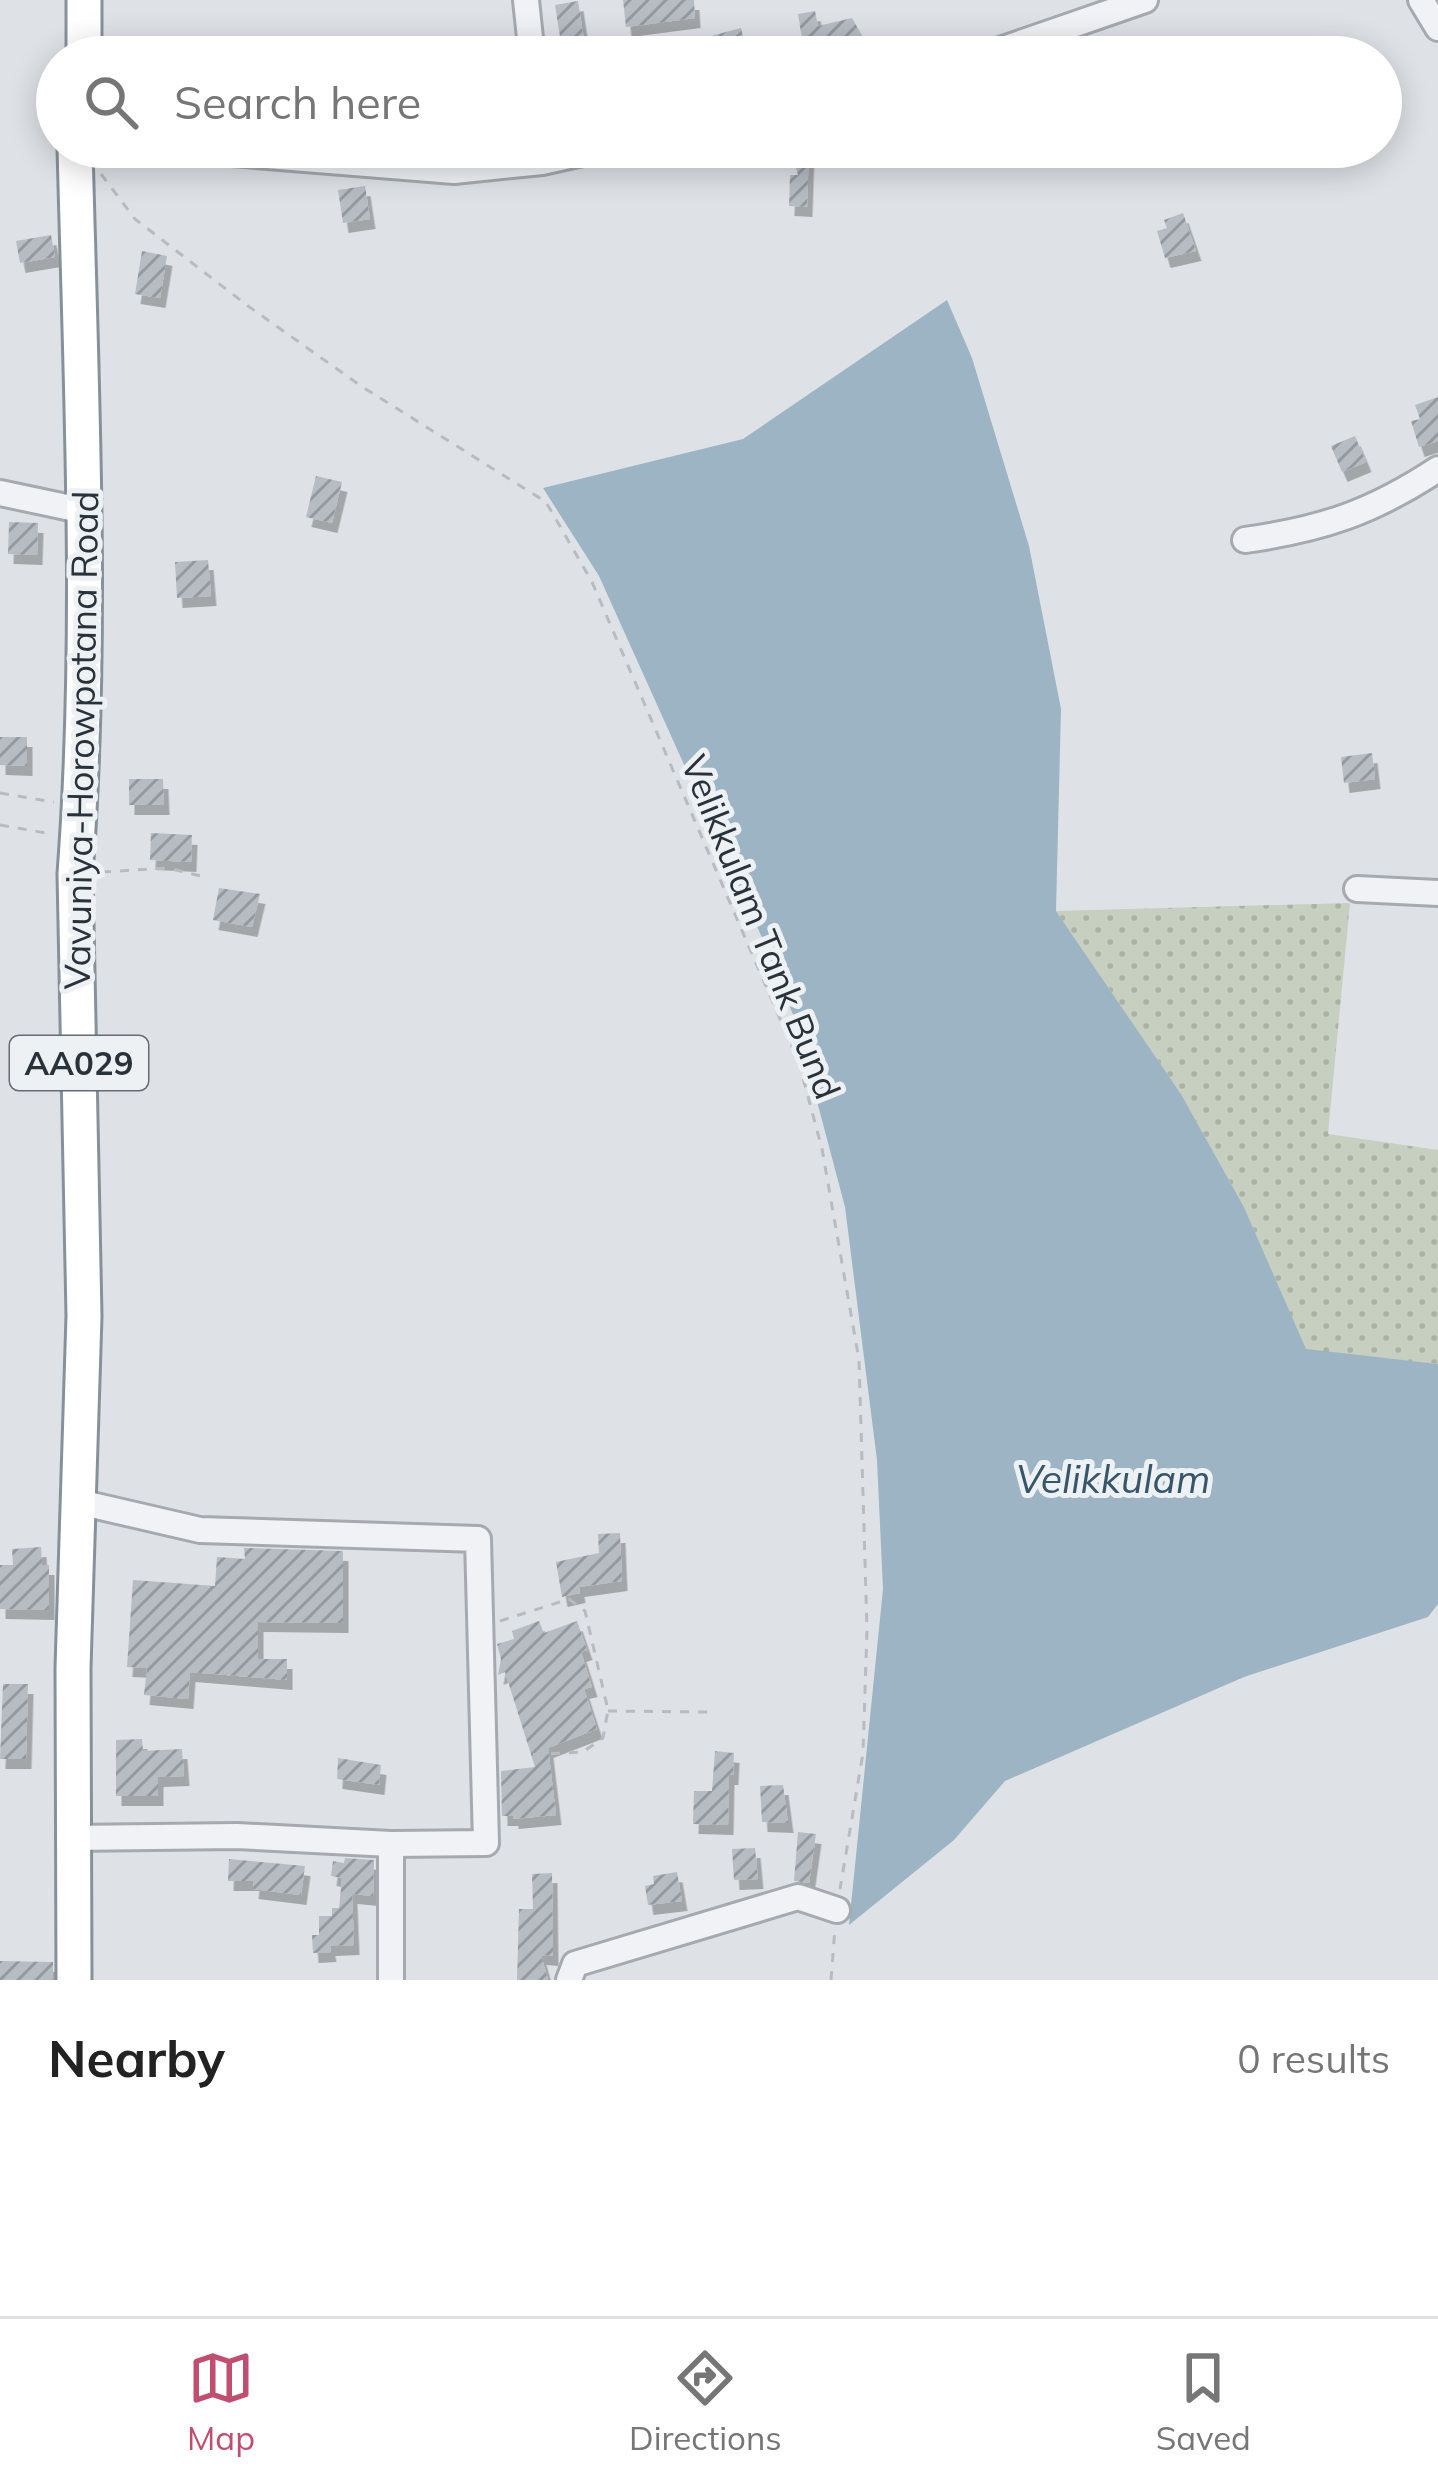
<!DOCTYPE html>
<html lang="en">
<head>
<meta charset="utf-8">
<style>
  :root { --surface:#fff; --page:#f2f2f2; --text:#222; --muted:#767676; --line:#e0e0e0; --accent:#c04e6e }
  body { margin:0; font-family:Mulish,sans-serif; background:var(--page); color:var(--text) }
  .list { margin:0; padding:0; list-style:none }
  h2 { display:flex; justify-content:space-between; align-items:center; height:156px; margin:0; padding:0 48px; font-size:51px }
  h2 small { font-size:39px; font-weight:400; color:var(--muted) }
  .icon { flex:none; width:66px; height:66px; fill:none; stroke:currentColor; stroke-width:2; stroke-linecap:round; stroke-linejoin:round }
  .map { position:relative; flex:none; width:1438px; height:1980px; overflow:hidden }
  .search { position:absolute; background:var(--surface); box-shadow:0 6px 30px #0003; left:36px; right:36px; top:36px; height:132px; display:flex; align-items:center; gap:30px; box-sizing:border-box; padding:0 42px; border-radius:66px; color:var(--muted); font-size:45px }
  .sheet { height:336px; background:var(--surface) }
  nav { display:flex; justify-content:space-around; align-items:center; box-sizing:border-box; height:168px; border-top:3px solid var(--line); background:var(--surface); font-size:33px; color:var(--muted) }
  nav a { display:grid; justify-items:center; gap:6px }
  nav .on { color:var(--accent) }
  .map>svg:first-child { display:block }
  .grass { fill:url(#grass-dots) }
  .water { fill:#9cb4c3 }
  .building { fill:url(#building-hatch); filter:url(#shadow) }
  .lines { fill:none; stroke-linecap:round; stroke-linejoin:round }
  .minor-casing { stroke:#a4aaaf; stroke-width:30 }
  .highway-casing { stroke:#87919b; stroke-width:39 }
  .path { stroke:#b8bcc1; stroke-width:3; stroke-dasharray:9 9; stroke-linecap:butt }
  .minor { stroke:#f0f2f5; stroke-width:24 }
  .highway { stroke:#fff; stroke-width:33 }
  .labels { text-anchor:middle; stroke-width:10; stroke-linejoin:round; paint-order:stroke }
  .shield { fill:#edf1f4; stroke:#646b72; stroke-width:3 }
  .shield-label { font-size:33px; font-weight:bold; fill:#29323b }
  .street-label { font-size:36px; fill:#29323b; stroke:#edf1f4 }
  .water-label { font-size:39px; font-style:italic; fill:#37556b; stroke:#edf1f4 }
</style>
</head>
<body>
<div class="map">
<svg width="1438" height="1980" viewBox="0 0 1438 1980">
  <defs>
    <pattern id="grass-dots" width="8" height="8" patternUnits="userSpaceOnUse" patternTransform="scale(3)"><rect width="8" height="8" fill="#c6cfc0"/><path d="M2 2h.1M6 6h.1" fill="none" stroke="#aab2a6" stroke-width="1.8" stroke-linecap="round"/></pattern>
    <pattern id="building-hatch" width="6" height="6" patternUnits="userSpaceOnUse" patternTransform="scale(3)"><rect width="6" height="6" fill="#b6bcc2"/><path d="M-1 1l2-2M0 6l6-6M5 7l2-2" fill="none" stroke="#94999f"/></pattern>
    <filter id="shadow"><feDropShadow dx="5.5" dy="10" stdDeviation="0" flood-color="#0004"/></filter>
  </defs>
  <rect width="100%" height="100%" fill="#dee2e6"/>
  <path class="grass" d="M1350,903l-22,231 110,16v214l-132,-14 -62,-143 -63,-113 -125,-183z"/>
  <path class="water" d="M947,300l25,58 57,188 32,163 -5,202 125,183 63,113 62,142 132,15v240l-10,13 -184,60 -239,104 -51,59 -105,85 34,-336 -6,-129 -32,-253 -49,-185 -32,-80 -165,-366 -56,-88 200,-49z"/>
  <g class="building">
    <path d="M623,0h71l1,18 -69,9z"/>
    <path d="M578,1l6,39 -23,3 -6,-38z"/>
    <path d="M815,11l3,15 34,-8 13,23 -9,3 2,13h-53l-7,-43z"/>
    <path d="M741,28l7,29h-32l-5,-21z"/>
    <path d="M790,147h19l-2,60 -18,-1 1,-31h8z"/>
    <path d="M365,186l5,33 -27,4 -5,-33z"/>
    <path d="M1183,213l13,38 -31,7 -8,-27 10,-3 -3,-8z"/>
    <path d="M51,235l4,22 -35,6 -4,-22z"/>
    <path d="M142,251l25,5 -7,42 -25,-4z"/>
    <path d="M1438,397v44l-19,6 -8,-26 9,-2 -5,-14z"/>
    <path d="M1355,436l11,26 -24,10 -11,-26z"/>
    <path d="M316,476l26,6 -10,41 -26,-6z"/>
    <path d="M9,522l29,1 -1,32 -29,-1z"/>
    <path d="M208,560l3,36 -34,2 -2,-36z"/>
    <path d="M0,737h27v29l-27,-1z"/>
    <path d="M1372,753l3,26 -31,4 -3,-26z"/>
    <path d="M129,779h34l1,26h-35z"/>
    <path d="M151,833l41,2 -1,27 -41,-2z"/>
    <path d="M219,888l41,6 -8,33 -39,-7z"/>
    <path d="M620,1533l2,48 -43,6 1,6 -18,4 -6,-35 43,-9 -1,-19z"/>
    <path d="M41,1547l1,18h7v45l-49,-1v-44h13l-1,-16z"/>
    <path d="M244,1548l99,3v72l-85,-1v37h29v21l-97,-8 -2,27 -44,-4 3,-27 -20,-1 6,-87 82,6 2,-29 28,2z"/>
    <path d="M539,1621l5,12 33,-12 10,29 -6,2 11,35 -8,2 13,40 -49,19 8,67 -43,4v-3h-11l-1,-45 34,-4 -30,-95 -7,3 3,-16 -4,-15 17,-5 -2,-8z"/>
    <path d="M3,1684h25l-2,75h-26z"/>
    <path d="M142,1739l1,12 39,-2 2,27 -26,1v19h-42v-56z"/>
    <path d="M715,1751l19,2 -1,22h-4l-1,50 -35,-1 1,-33h18z"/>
    <path d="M338,1758l43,7 -2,20 -42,-6z"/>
    <path d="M783,1785l5,38 -26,-1 -2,-36z"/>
    <path d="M798,1832l18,2 -7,49 -15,-2z"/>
    <path d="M755,1848l3,31 -24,1 -2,-31z"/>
    <path d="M345,1858l29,2 -1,36 -21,-2 2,51 -24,1 1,6 -18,1 -1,-18h7v-19h13v-8h7l3,-30 -11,-2 2,-15 11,2z"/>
    <path d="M229,1859l76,7 -4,29 -48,-6 1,-8h-26z"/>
    <path d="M677,1872l5,29 -34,4 -3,-19 9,-2 -1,-8z"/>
    <path d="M552,1873l1,83 -12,-1 7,25h-31l2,-71h14l-1,-35z"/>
    <path d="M0,1961l53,1v18h-53z"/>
  </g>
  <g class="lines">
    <defs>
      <g id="minor">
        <path d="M526,0l6,57"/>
        <path d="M1421,0l17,28"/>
        <path d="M980,57l165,-57"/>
        <path d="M157,147l297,24 88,-9 67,-15"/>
        <path d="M0,493l85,18"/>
        <path d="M1245,540c78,-11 128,-28 193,-71"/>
        <path d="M1357,889l81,4"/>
        <path d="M71,1838l166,-2 154,8 95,-1 -8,-304 -278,-9 -121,-28"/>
        <path d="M391,1980v-136"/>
        <path d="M569,1980l6,-16 223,-67 39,13"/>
      </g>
      <g id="highway">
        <path d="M84,57v-57"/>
        <path d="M74,1980l-1,-312 11,-352 -9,-442c18,-242 6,-485 0,-727"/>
      </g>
    </defs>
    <use href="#minor" class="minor-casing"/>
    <use href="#highway" class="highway-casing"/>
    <g class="path">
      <path d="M101,174l34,45 113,87 113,80 185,116 46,80 207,481 23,86 37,211 8,269 -4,124 -23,136"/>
      <path d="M0,793l54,9"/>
      <path d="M0,825l52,9"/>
      <path d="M102,872l65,-4 34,8"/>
      <path d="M500,1621l69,-22 16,12 23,99 -5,28 -20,14 -58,3"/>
      <path d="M608,1711l99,1"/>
      <path d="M831,1980l4,-52"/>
    </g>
    <use href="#minor" class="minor"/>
    <use href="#highway" class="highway"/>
  </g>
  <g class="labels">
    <rect class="shield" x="10" y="1036" width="138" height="54" rx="9"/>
    <g class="shield-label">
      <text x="79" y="1075">AA029</text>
    </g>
    <g class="street-label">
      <text transform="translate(81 740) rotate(-89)" y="13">Vavuniya-Horowpotana Road</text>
      <text transform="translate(761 927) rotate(68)" y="13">Velikkulam Tank Bund</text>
    </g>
    <g class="water-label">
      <text x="1113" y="1493">Velikkulam</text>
    </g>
  </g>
</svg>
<div class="search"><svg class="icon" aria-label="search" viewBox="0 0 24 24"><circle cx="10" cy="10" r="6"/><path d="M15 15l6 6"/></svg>Search here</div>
</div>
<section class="sheet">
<h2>Nearby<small>0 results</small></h2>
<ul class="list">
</ul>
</section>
<nav>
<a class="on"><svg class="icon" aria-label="map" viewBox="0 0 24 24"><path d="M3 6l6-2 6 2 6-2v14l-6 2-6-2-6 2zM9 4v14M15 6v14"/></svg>Map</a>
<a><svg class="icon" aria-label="directions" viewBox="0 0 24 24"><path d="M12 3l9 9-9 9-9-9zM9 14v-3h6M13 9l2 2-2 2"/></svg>Directions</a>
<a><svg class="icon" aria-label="saved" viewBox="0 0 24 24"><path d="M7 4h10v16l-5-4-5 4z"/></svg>Saved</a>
</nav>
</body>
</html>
